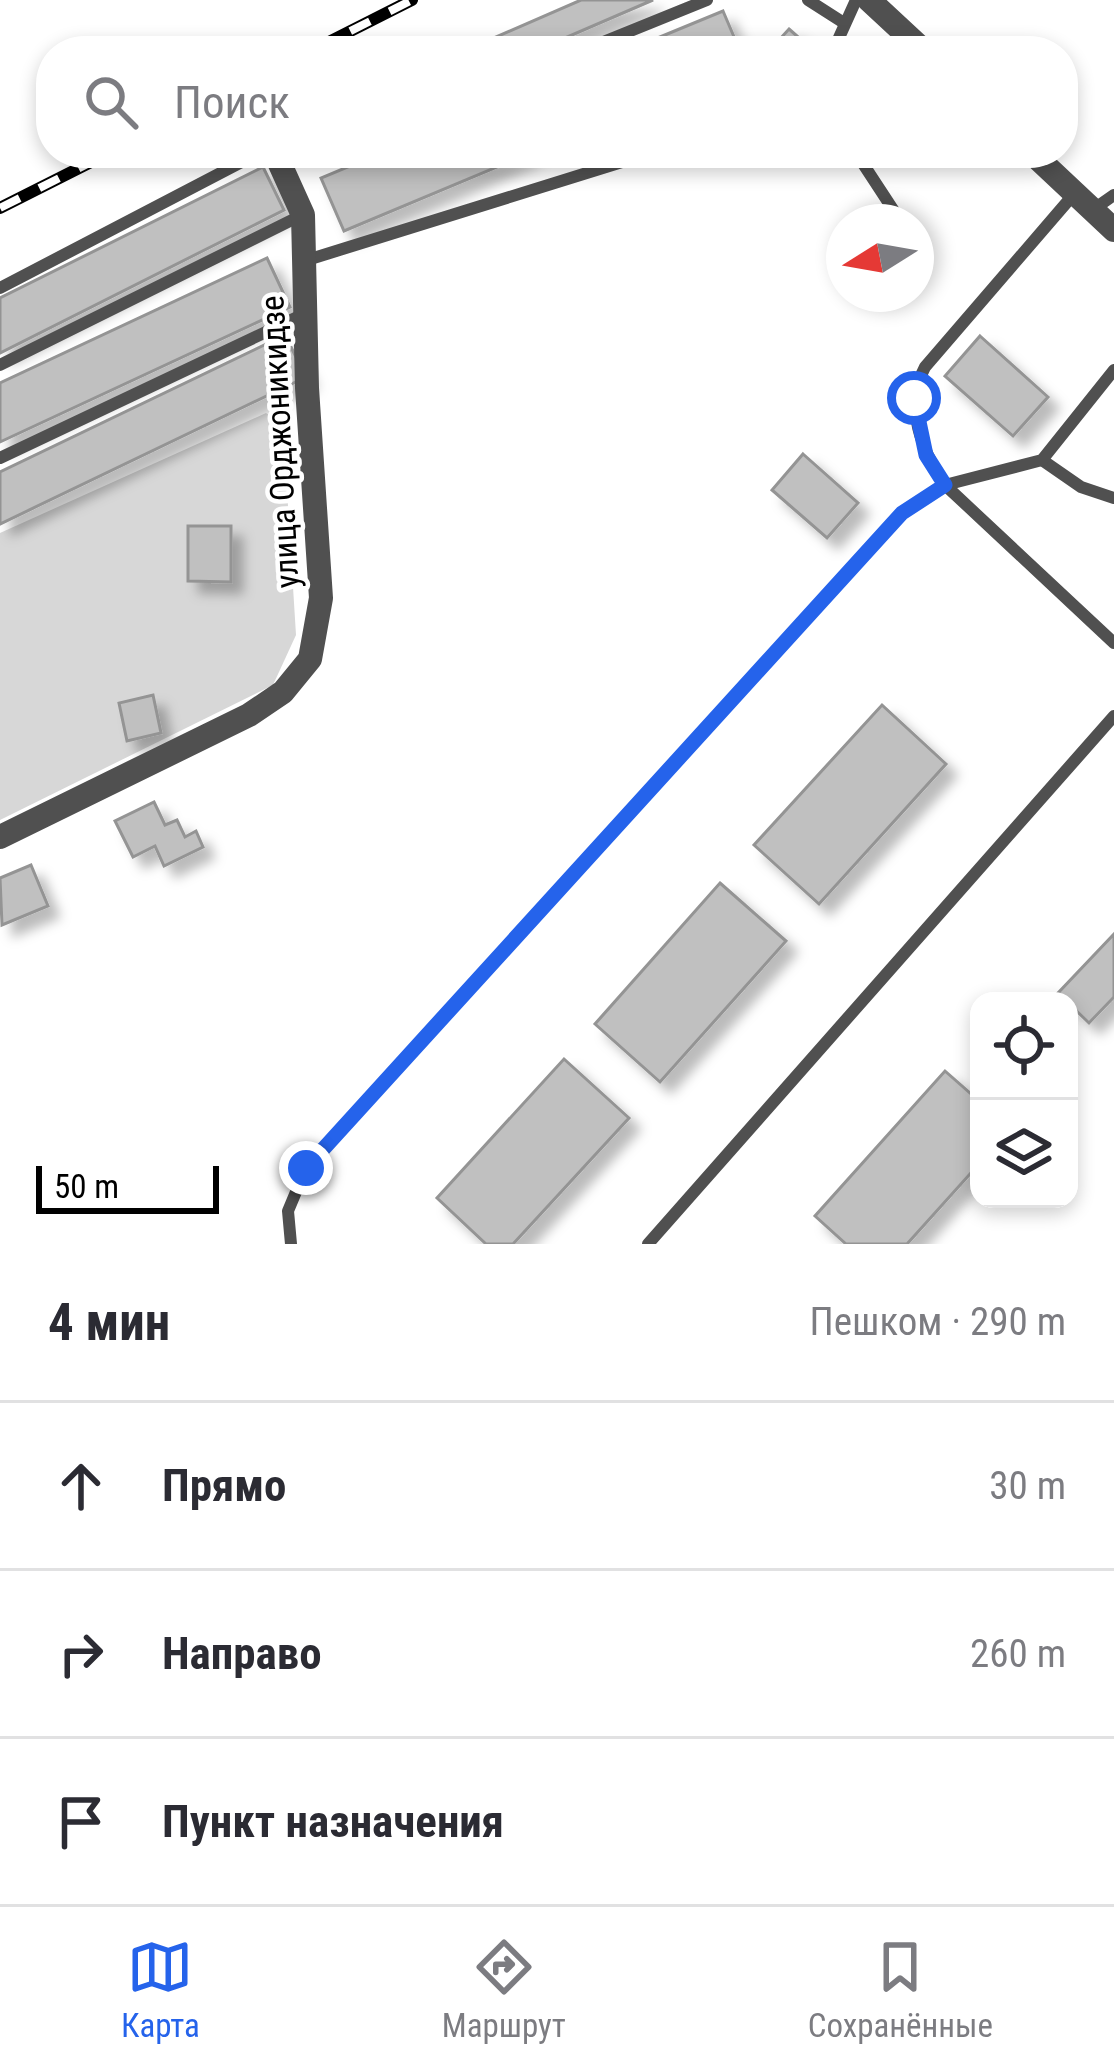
<!DOCTYPE html>
<html lang="ru">
<head>
<meta charset="utf-8">
<style>
  :root { --surface:#fff; --page:#f7f7f7; --text:#2b2b33; --muted:#7c7c81; --line:#e1e1e2; --accent:#2563eb }
  body { margin:0; font-family:"Roboto Condensed",sans-serif; background:var(--page); color:var(--text) }
  .controls { position:absolute; right:36px; bottom:36px; display:grid; overflow:hidden; border-radius:24px; box-shadow:0 6px 18px #0003 }
  .controls button { width:108px; height:108px; display:grid; place-items:center; padding:0; border:0; border-bottom:3px solid var(--line); background:var(--surface); color:var(--text); font:60px sans-serif }
  .compass { position:absolute; left:826px; top:204px; width:108px; height:108px; border-radius:50%; background:var(--surface); box-shadow:0 6px 18px #0003; rotate:259deg }
  .scale { position:absolute; left:36px; bottom:30px; width:183px; box-sizing:border-box; padding-left:12px; border:6px solid #000; border-top:0; font-size:33px; line-height:42px; white-space:nowrap; color:#000; -webkit-text-stroke:9px #fff; paint-order:stroke }
  .stop { position:absolute; width:36px; height:36px; margin:-27px; border:9px solid #2563eb; border-radius:50%; background:#fff }
  .stop.end { background:#2563eb; border-color:#fff; box-shadow:0 3px 12px #0008 }
  .list { margin:0; padding:0; list-style:none }
  h2 { display:flex; justify-content:space-between; align-items:center; height:156px; margin:0; padding:0 48px; font-size:51px }
  h2 small { font-size:39px; font-weight:400; color:var(--muted) }
  .list li { display:grid; grid-template-columns:78px 1fr auto; gap:36px; align-items:center; box-sizing:border-box; height:168px; padding:0 48px; border-top:3px solid var(--line) }
  .list b { display:block; font-size:45px; white-space:nowrap }
  .list em { font-size:39px; font-style:normal; color:var(--muted) }
  .icon { flex:none; width:66px; height:66px; fill:none; stroke:currentColor; stroke-width:2; stroke-linecap:round; stroke-linejoin:round }
  .map { position:relative; flex:none; width:1114px; height:1244px; overflow:hidden }
  .search { position:absolute; background:var(--surface); box-shadow:0 6px 18px #0003; left:36px; right:36px; top:36px; height:132px; display:flex; align-items:center; gap:30px; box-sizing:border-box; padding:0 42px; border-radius:48px; color:var(--muted); font-size:45px }
  .sheet { height:660px; background:var(--surface) }
  nav { display:flex; justify-content:space-around; align-items:center; box-sizing:border-box; height:168px; border-top:3px solid var(--line); background:var(--surface); font-size:33px; color:var(--muted) }
  nav a { display:grid; justify-items:center; gap:6px }
  nav .on { color:var(--accent) }
  .map>svg:first-child { display:block }
  .green { fill:#d7d7d7 }
  .building { fill:#c0c0c0; stroke:#949494; stroke-width:3; filter:url(#shadow) }
  .lines { fill:none; stroke-linecap:round; stroke-linejoin:round }
  .service { stroke:#505050; stroke-width:12 }
  .minor { stroke:#505050; stroke-width:24 }
  .tertiary { stroke:#505050; stroke-width:24 }
  .rail-casing { stroke:#000; stroke-width:12 }
  .rail { stroke:#fff; stroke-width:8; stroke-dasharray:22; stroke-linecap:butt }
  .route { stroke:#2563eb; stroke-width:15 }
  .labels { text-anchor:middle; stroke-width:9; stroke-linejoin:round; paint-order:stroke }
  .street-label { font-size:33px; fill:#000; stroke:#fff }
</style>
</head>
<body>
<div class="map">
<svg width="1114" height="1244" viewBox="0 0 1114 1244">
  <defs>
    <filter id="shadow"><feDropShadow dx="11" dy="11" stdDeviation="6" flood-color="#0004"/></filter>
  </defs>
  <rect width="100%" height="100%" fill="#fff"/>
  <path class="green" d="M266,413l17,12 13,210 -23,50 -273,135v-287z"/>
  <g class="building">
    <path d="M581,0h72l-118,51h-71z"/>
    <path d="M723,11l17,40h-114z"/>
    <path d="M789,29l25,22h-45z"/>
    <path d="M381,153h149l-186,78 -23,-53z"/>
    <path d="M263,167l21,43 -284,143v-55z"/>
    <path d="M267,258l23,49 -290,135v-59z"/>
    <path d="M285,335l21,42 -306,147v-52z"/>
    <path d="M980,336l68,61 -35,39 -68,-60z"/>
    <path d="M803,454l55,49 -31,35 -55,-48z"/>
    <path d="M188,526h43v56l-43,-1z"/>
    <path d="M153,695l8,38 -34,8 -8,-38z"/>
    <path d="M882,705l64,59 -127,140 -65,-59z"/>
    <path d="M154,802l11,23 12,-5 8,17 11,-6 7,16 -39,19 -9,-20 -22,11 -18,-36z"/>
    <path d="M31,865l17,41 -46,19 -2,-47z"/>
    <path d="M720,883l66,58 -126,141 -65,-58z"/>
    <path d="M1114,934v63l-25,26 -31,-30z"/>
    <path d="M564,1059l65,59 -116,126h-27l-49,-46z"/>
    <path d="M945,1071l34,30v63l-72,80h-61l-31,-28z"/>
  </g>
  <g class="lines">
    <g class="service">
      <path d="M808,0l36,23"/>
      <path d="M581,51l126,-51"/>
      <path d="M833,51l23,-51"/>
      <path d="M856,153l38,58"/>
      <path d="M327,158l11,-5"/>
      <path d="M1074,194l-149,173c-22,40 -3,83 20,118l169,158"/>
      <path d="M1094,209l20,-14"/>
      <path d="M304,261l347,-108"/>
      <path d="M0,288l259,-135"/>
      <path d="M0,365l302,-150"/>
      <path d="M0,458l304,-144"/>
      <path d="M1042,460l39,27 33,11"/>
      <path d="M291,1244l-3,-33 18,-43 596,-655 43,-28 97,-25 72,-90"/>
      <path d="M648,1244l466,-528"/>
    </g>
    <path class="minor" d="M0,837l249,-122 34,-23 27,-33 11,-61 -14,-210 -4,-173 -28,-62"/>
    <g class="tertiary">
      <path d="M869,0l55,51"/>
      <path d="M1032,153l82,77"/>
    </g>
    <defs>
      <g id="rail">
        <path d="M311,51l101,-51"/>
        <path d="M0,208l109,-55"/>
      </g>
    </defs>
    <use href="#rail" class="rail-casing"/>
    <use href="#rail" class="rail"/>
  </g>
  <g class="lines">
    <path class="route" d="M306,1168l596,-655 43,-28 -19,-30 -12,-57"/>
  </g>
  <g class="labels">
    <g class="street-label">
      <text transform="translate(279 442) rotate(-93)" y="12">улица Орджоникидзе</text>
    </g>
  </g>
</svg>
<div class="controls">
<button><svg class="icon" aria-label="locate" viewBox="0 0 24 24"><circle cx="12" cy="12" r="6"/><path d="M12 2v4M12 18v4M2 12h4M18 12h4"/></svg></button>
<button><svg class="icon" aria-label="layers" viewBox="0 0 24 24"><path d="M12 4l9 5-9 5-9-5zM3 14l9 5 9-5"/></svg></button>
</div>
<svg class="compass" viewBox="-18 -18 36 36"><path d="M0-13l5 13h-10z" fill="#e53935"/><path d="M0 13l5-13h-10z" fill="#7c7c81"/></svg>
<div class="scale">50 m</div>
<div class="stop" style="left:914px;top:398px"></div>
<div class="stop end" style="left:306px;top:1168px"></div>
<div class="search"><svg class="icon" aria-label="search" viewBox="0 0 24 24"><circle cx="10" cy="10" r="6"/><path d="M15 15l6 6"/></svg>Поиск</div>
</div>
<section class="sheet">
<h2>4 мин<small>Пешком · 290 m</small></h2>
<ul class="list">
<li><svg class="icon" aria-label="ahead" viewBox="0 0 24 24"><path d="M12 20V5M6 11l6-6 6 6"/></svg><div><b>Прямо</b></div><em>30 m</em></li>
<li><svg class="icon" aria-label="right" viewBox="0 0 24 24"><path d="M7 20v-9h11M14 6l5 5-5 5"/></svg><div><b>Направо</b></div><em>260 m</em></li>
<li><svg class="icon" aria-label="arrive" viewBox="0 0 24 24"><path d="M6 21V4h12l-3 4 3 4H6"/></svg><div><b>Пункт назначения</b></div></li>
</ul>
</section>
<nav>
<a class="on"><svg class="icon" aria-label="map" viewBox="0 0 24 24"><path d="M3 6l6-2 6 2 6-2v14l-6 2-6-2-6 2zM9 4v14M15 6v14"/></svg>Карта</a>
<a><svg class="icon" aria-label="directions" viewBox="0 0 24 24"><path d="M12 3l9 9-9 9-9-9zM9 14v-3h6M13 9l2 2-2 2"/></svg>Маршрут</a>
<a><svg class="icon" aria-label="saved" viewBox="0 0 24 24"><path d="M7 4h10v16l-5-4-5 4z"/></svg>Сохранённые</a>
</nav>
</body>
</html>
